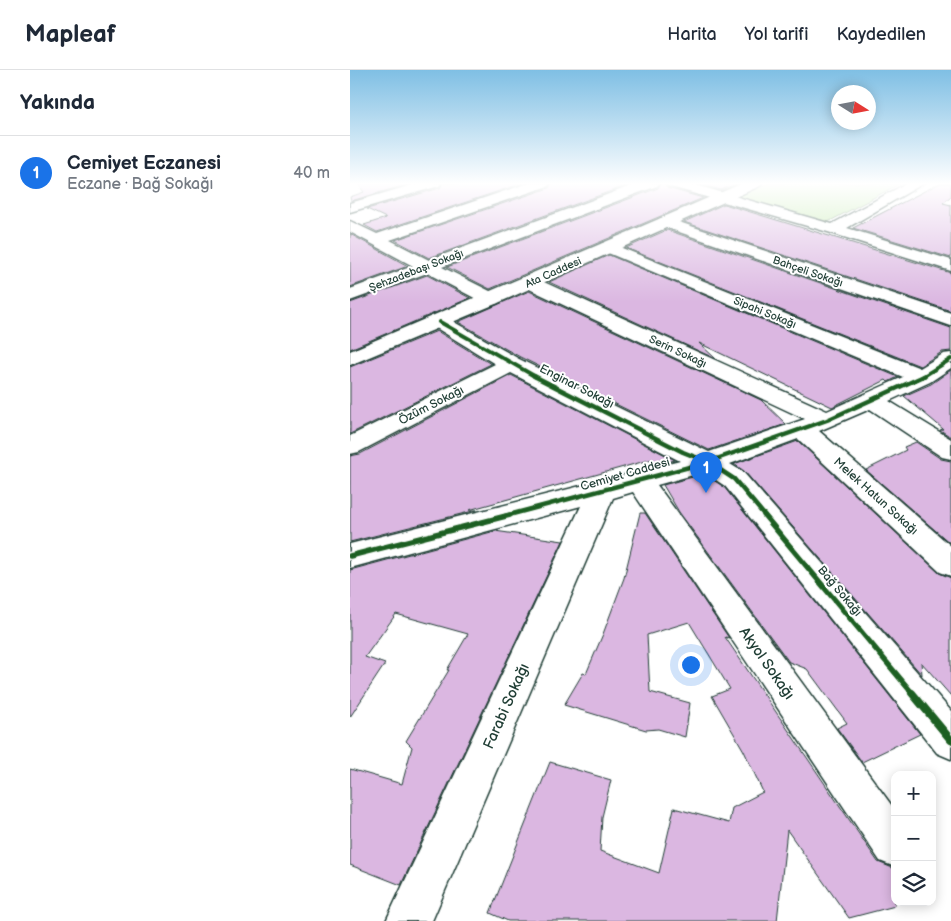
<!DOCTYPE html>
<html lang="tr">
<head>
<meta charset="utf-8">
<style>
  :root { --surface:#fff; --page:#f6f6f7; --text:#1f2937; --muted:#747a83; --line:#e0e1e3; --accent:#1a73e8 }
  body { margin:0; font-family:"Balsamiq Sans",sans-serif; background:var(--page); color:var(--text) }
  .controls { position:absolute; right:15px; bottom:15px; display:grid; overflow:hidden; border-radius:10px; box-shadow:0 2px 12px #0003 }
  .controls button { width:45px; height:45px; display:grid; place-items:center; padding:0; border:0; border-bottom:1px solid var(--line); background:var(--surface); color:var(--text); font:25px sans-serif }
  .compass { position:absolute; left:481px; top:15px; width:45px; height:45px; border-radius:50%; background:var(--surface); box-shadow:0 2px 12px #0003; rotate:101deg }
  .you { position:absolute; left:340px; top:594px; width:18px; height:18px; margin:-12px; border:4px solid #fff; border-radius:50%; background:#1a73e8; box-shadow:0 0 0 8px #1a73e833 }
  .badge { display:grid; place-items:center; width:32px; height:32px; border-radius:50%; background:var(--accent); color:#fff; font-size:16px; font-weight:700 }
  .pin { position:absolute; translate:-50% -41px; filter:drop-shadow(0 1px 2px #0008) }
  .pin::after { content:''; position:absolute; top:26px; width:18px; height:15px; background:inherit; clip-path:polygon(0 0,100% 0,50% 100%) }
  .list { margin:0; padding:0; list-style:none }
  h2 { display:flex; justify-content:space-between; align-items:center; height:65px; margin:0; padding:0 20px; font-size:21px }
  h2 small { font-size:16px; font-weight:400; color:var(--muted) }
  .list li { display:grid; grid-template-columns:32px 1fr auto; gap:15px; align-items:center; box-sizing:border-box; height:75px; padding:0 20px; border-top:1px solid var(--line) }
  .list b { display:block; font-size:19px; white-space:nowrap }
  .list p { margin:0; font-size:16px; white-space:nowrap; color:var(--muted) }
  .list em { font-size:16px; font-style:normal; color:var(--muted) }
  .icon { flex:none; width:28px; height:28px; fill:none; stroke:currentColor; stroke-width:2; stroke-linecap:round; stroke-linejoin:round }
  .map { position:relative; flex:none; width:601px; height:851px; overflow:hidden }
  header { display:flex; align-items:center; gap:30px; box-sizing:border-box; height:70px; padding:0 25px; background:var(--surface); border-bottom:1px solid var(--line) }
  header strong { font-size:24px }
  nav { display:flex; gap:28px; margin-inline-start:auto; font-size:18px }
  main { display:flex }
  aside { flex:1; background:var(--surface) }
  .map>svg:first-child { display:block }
  .green { fill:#bce7a4; stroke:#6e926c }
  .building { fill:#dbb7e1; stroke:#1f3d34 }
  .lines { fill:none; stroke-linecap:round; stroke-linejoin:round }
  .minor-casing { stroke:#1f3d34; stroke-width:3 }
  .tertiary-casing { stroke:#1f3d34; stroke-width:3 }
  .minor { fill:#fff; fill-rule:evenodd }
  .tertiary { fill:#fff; fill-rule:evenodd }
  .cycleway-far3-casing { stroke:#fff; stroke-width:6 }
  .cycleway-far2-casing { stroke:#fff; stroke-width:8 }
  .cycleway-far1-casing { stroke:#fff; stroke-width:9 }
  .cycleway-casing { stroke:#fff; stroke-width:11 }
  .cycleway-far3 { stroke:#1b5e20; stroke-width:4 }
  .cycleway-far2 { stroke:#1b5e20; stroke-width:4.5 }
  .cycleway-far1 { stroke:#1b5e20; stroke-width:5.5 }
  .cycleway { stroke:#1b5e20; stroke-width:8 }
  .labels { text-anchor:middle; stroke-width:4; stroke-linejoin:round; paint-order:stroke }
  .far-street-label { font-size:11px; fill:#1f3d34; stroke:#fff }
  .street-label { font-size:12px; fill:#1f3d34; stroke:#fff }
  .near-street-label { font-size:15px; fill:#1f3d34; stroke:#fff }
</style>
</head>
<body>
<header>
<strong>Mapleaf</strong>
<nav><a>Harita</a><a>Yol tarifi</a><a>Kaydedilen</a></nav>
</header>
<main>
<aside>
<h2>Yakında<small></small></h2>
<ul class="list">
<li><span class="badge">1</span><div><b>Cemiyet Eczanesi</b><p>Eczane · Bağ Sokağı</p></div><em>40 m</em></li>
</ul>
</aside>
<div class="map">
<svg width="601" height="851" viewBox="0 0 601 851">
  <rect width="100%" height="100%" fill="#fff"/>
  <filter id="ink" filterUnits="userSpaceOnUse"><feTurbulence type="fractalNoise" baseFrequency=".02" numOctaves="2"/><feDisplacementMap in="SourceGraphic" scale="10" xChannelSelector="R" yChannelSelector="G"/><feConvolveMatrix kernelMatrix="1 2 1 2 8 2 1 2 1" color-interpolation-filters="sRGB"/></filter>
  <g filter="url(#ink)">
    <path class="green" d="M419,113h132l-73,39 -86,-24 -2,-3z"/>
    <g class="building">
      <path d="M7,113h55l-61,18 -1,-4 14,-5z"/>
      <path d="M93,113h80l-146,49 -13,-7 22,-7 -19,-9 73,-21z"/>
      <path d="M202,113h81l-204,75 -34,-18 154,-52z"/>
      <path d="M311,113h3l3,5 36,10 -213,91 -43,-22 211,-79z"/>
      <path d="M346,113h42l-17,7z"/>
      <path d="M590,113h11v13l-8,7 8,2v53l-98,-30z"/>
      <path d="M374,134l227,69v38l-267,-89z"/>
      <path d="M317,160l284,98v23l-9,1 -22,14 -294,-118z"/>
      <path d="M0,164l58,32 -58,21z"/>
      <path d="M259,185l289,122 -10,5 -2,-2 -54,27 -133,-64 17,16 -167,-77z"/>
      <path d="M77,205l43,23 -120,51v-46z"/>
      <path d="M179,221l232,109 25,24 -77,26 -189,-93 -62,-35z"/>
      <path d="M87,261l54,33 -141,70v-67z"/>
      <path d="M601,300v67l-11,-7 3,-1 -39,-33 27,-12z"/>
      <path d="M161,305l164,85 -23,6 1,-7 -4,1 -180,50h8l-127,32v-86l10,-2z"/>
      <path d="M448,371l141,132 12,5v118l-30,-34 1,13 -178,-204 -10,-7z"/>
      <path d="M566,372l25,17 10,2v83l-85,-74 40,-20 -2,-3z"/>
      <path d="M354,404l20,13 196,247 -58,28 -25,-34 10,-5 -40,-54 -18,-7 -110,-150 -16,-27z"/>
      <path d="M290,443h5l84,125 -4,-1 153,225 17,7v37l-46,12 -62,-88 -10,91h-269l-18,-8 60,-151 61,18 -9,37 -2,34 59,22 15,-65 55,15 3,-15 31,-16 -19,-41 -32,-55 18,-7 -41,-67 -42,13 3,57 40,11 -5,34 -27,-8 -12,1 -82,-25 19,-32 3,1 17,-40 21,-56z"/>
      <path d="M145,461l68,10 -162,344 -51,-20v-96l52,15 10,-37 -6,-6 43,-71h-2l21,-36 -72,-20 -31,43 20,7 -35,53v-147z"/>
    </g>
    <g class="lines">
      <defs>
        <g id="minor">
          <path d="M69,113h22l-2,3 -89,26v-9z"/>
          <path d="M179,113h21l-2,3 -158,54 39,20 210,-77h20l-2,3 -215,81 56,28 2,4 -2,4 -7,2 -7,-2 -57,-30 -77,28v-12l63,-23 -63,-34v-11l27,13z"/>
          <path d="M316,113h23l143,41 75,-41h17l-77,45 104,32v11l-123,-39 -160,-46z"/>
          <path d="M314,147l287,96v13l-292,-101 -3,-3 3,-3z"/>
          <path d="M257,172l313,126 23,-14 8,-1v15l-21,14 -41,19 62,38v20l-9,-2 -72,-48 -51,22 132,115v30l-11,-4 -142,-133 -68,25 13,8 208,239v48l-14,-6 -212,-267 -21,-14 -47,13 238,325v57l-15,-6 -247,-369 -20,6 -181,423h-46l195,-415 -231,62v-24l330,-83 -169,-88 -152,79 -9,2v-18l145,-72 -62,-38 -3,-4 3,-4 7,-2 7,2 72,41 190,93 96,-33 -282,-133 -3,-4 3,-4 6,-1 6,1 292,133 76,-34 -302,-127 -2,-3 2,-3z"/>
        </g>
        <path id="tertiary" d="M393,113h19l-2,3 -262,117 -148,62v-14z"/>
      </defs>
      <use href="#minor" class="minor-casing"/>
      <use href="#tertiary" class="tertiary-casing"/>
      <use href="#minor" class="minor"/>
      <use href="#tertiary" class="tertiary"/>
      <defs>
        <g id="cycleway-far3">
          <path d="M90,252l96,55"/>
          <path d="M572,307l29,-18"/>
        </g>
        <g id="cycleway-far2">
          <path d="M184,306l149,76 25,10 26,17 31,37"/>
          <path d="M155,446l203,-54 119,-42 97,-44"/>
        </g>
        <g id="cycleway-far1">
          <path d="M414,445l149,179"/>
          <path d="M0,486l160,-41"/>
        </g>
        <path id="cycleway" d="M562,623l39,47"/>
      </defs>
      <use href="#cycleway-far3" class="cycleway-far3-casing"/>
      <use href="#cycleway-far2" class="cycleway-far2-casing"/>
      <use href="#cycleway-far1" class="cycleway-far1-casing"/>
      <use href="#cycleway" class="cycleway-casing"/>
      <use href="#cycleway-far3" class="cycleway-far3"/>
      <use href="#cycleway-far2" class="cycleway-far2"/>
      <use href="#cycleway-far1" class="cycleway-far1"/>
      <use href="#cycleway" class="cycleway"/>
    </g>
  </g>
  <linearGradient id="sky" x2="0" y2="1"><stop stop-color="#7fbfe4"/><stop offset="0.49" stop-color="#fff"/><stop offset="1" stop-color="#fff" stop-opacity="0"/></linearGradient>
  <rect width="601" height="232" fill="url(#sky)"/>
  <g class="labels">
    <g class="far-street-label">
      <text transform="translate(66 200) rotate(-21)" y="4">Şehzadebaşı Sokağı</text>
      <text transform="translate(458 201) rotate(19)" y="4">Bahçeli Sokağı</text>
      <text transform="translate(203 202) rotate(-24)" y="4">Ata Caddesi</text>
      <text transform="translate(415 242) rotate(22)" y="4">Sipahi Sokağı</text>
      <text transform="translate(328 281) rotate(25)" y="4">Serin Sokağı</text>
    </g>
    <g class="street-label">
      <text transform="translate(227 316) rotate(27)" y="4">Enginar Sokağı</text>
      <text transform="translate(81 335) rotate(-27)" y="4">Özüm Sokağı</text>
      <text transform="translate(275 404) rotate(-16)" y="4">Cemiyet Caddesi</text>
      <text transform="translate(526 426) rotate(42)" y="4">Melek Hatun Sokağı</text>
      <text transform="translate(490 521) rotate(50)" y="4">Bağ Sokağı</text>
    </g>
    <g class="near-street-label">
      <text transform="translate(417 593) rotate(55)" y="5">Akyol Sokağı</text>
      <text transform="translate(156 636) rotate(-66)" y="5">Farabi Sokağı</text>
    </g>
  </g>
</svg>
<div class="controls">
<button>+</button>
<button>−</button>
<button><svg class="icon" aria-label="layers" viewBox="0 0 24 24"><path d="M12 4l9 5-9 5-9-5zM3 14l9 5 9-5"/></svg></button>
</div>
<svg class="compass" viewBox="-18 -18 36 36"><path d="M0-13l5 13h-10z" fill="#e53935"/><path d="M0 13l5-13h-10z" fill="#747a83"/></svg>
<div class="you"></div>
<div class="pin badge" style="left:356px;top:423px">1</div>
</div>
</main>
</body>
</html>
